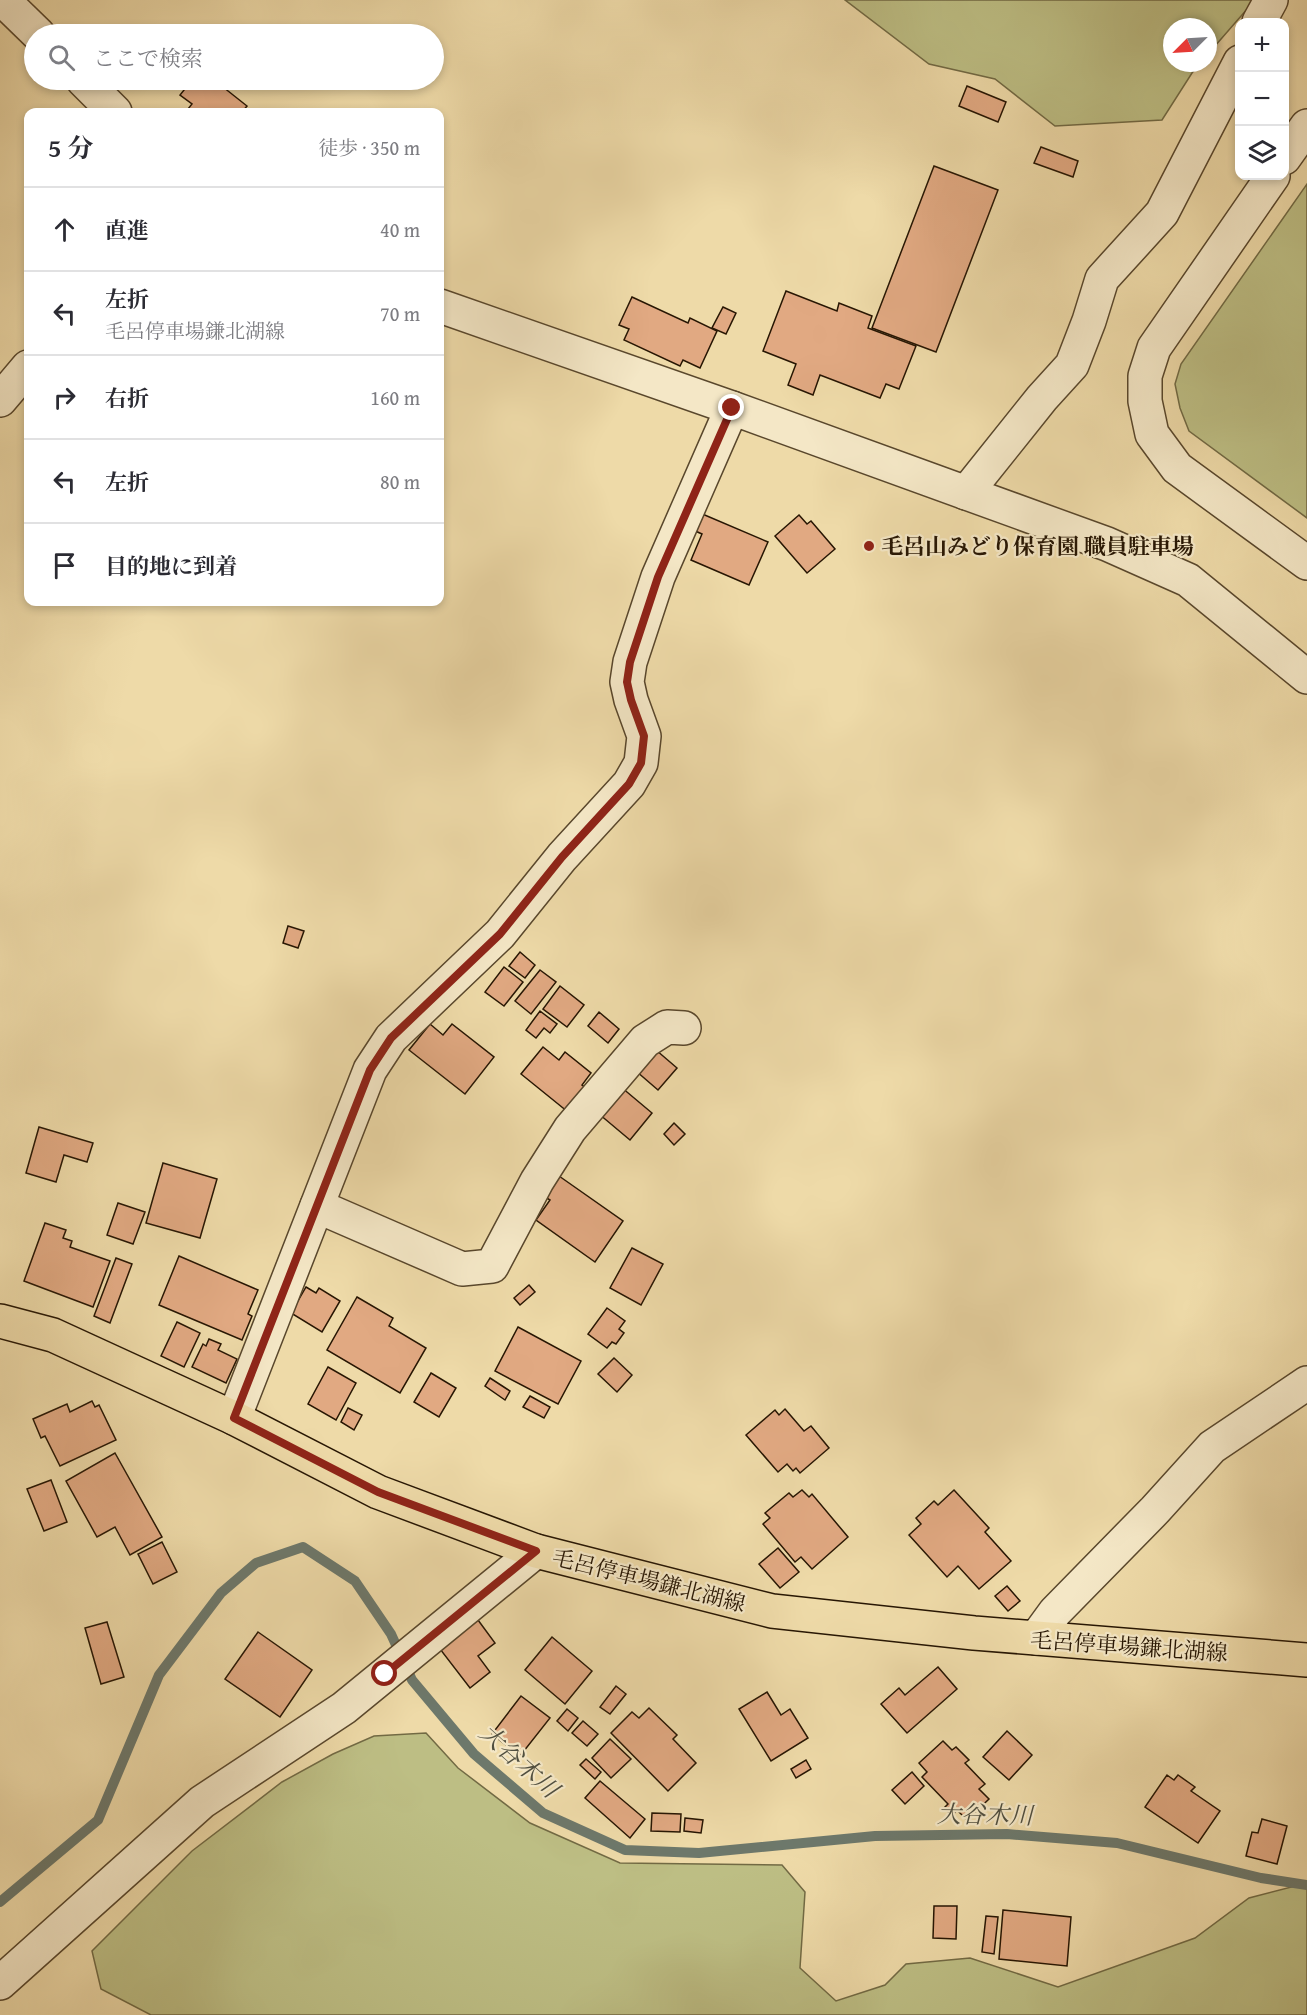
<!DOCTYPE html>
<html lang="ja">
<head>
<meta charset="utf-8">
<style>
  :root { --surface:#fff; --page:#f7f7f7; --text:#2b2b33; --muted:#7c7c81; --line:#e1e1e2 }
  body { margin:0; font-family:"Gentium Book Plus","Noto Serif JP",serif; background:var(--page); color:var(--text) }
  .controls { position:absolute; right:18px; top:18px; display:grid; overflow:hidden; border-radius:12px; box-shadow:0 3px 9px #0003 }
  .controls button { width:54px; height:54px; display:grid; place-items:center; padding:0; border:0; border-bottom:2px solid var(--line); background:var(--surface); color:var(--text); font:30px sans-serif }
  .compass { position:absolute; left:1163px; top:18px; width:54px; height:54px; border-radius:50%; background:var(--surface); box-shadow:0 3px 9px #0003; rotate:246deg }
  .stop { position:absolute; width:18px; height:18px; margin:-14px; border:4px solid #8f2418; border-radius:50%; background:#fff }
  .stop.end { background:#8f2418; border-color:#fff; box-shadow:0 2px 6px #0008 }
  .list { margin:0; padding:0; list-style:none }
  h2 { display:flex; justify-content:space-between; align-items:center; height:78px; margin:0; padding:0 24px; font-size:26px }
  h2 small { font-size:20px; font-weight:400; color:var(--muted) }
  .list li { display:grid; grid-template-columns:39px 1fr auto; gap:18px; align-items:center; box-sizing:border-box; height:84px; padding:0 24px; border-top:2px solid var(--line) }
  .list b { display:block; font-size:22px; white-space:nowrap }
  .list p { margin:0; font-size:20px; white-space:nowrap; color:var(--muted) }
  .list em { font-size:20px; font-style:normal; color:var(--muted) }
  .icon { flex:none; width:33px; height:33px; fill:none; stroke:currentColor; stroke-width:2; stroke-linecap:round; stroke-linejoin:round }
  .map { position:relative; flex:none; width:1307px; height:2015px; overflow:hidden }
  .search { position:absolute; background:var(--surface); box-shadow:0 3px 9px #0003; left:24px; top:24px; width:420px; height:66px; display:flex; align-items:center; gap:15px; box-sizing:border-box; padding:0 21px; border-radius:33px; color:var(--muted); font-size:22px }
  .panel { position:absolute; background:var(--surface); box-shadow:0 3px 9px #0003; left:24px; top:108px; width:420px; height:498px; border-radius:12px }
  .map>svg:first-child { display:block }
  .green { fill:#bdbe84; stroke:#726a44; stroke-width:1.5 }
  .lines { fill:none; stroke-linecap:round; stroke-linejoin:round }
  .stream { stroke:#6d786b; stroke-width:10 }
  .building { fill:#e1a982; stroke:#271603; stroke-width:1.5 }
  .minor-casing { stroke:#59472c; stroke-width:36 }
  .major-casing { stroke:#271603; stroke-width:36 }
  .minor { stroke:#f4e7c6; stroke-width:33 }
  .major { stroke:#eedaa8; stroke-width:33 }
  .route { stroke:#8f2418; stroke-width:8 }
  .poi-dot { fill:#8f2418; stroke:#f4e7c6; stroke-width:2 }
  .labels { text-anchor:middle; stroke-width:4.5; stroke-linejoin:round; paint-order:stroke }
  .poi-label { font-size:22px; font-weight:bold; fill:#271603; stroke:#f4e7c6; text-anchor:start }
  .street-label { font-size:22px; fill:#271603; stroke:#f4e7c6 }
  .water-label { font-size:24px; font-style:italic; fill:#504f40; stroke:#f4e7c6 }
</style>
</head>
<body>
<div class="map">
<svg width="1307" height="2015" viewBox="0 0 1307 2015">
  <rect width="100%" height="100%" fill="#eedaa8"/>
  <filter id="stains"><feTurbulence type="fractalNoise" baseFrequency=".00333" numOctaves="4"/><feColorMatrix values="0 0 0 0 .2 0 0 0 0 .09 0 0 0 0 .02 0 0 0 .5 -.17"/></filter>
  <radialGradient id="worn" r=".72"><stop offset=".6" stop-color="#630" stop-opacity="0"/><stop offset="1" stop-color="#630" stop-opacity=".3"/></radialGradient>
  <g class="green">
    <path d="M845,0h410l-47,54v-27h-36v36h28l-8,10 -30,47 -107,6 -60,-47 -66,-15z"/>
    <path d="M1307,184v334l-118,-87 -9,-23 -5,-24 6,-20z"/>
    <path d="M426,1733l32,35 72,55 90,40 162,2 23,27 -5,76 36,33 49,-16 21,-21 64,-6 88,29 137,-49 54,-40 58,-15v132h-1156l-50,-26 -9,-38 100,-100 90,-69 51,-28 41,-18z"/>
  </g>
  <g class="lines">
    <path class="stream" d="M0,1902l98,-82 61,-145 62,-82 35,-30 47,-16 52,34 36,53 21,46 62,74 69,59 82,37 74,3 176,-17 132,-2 110,9 144,35 46,7"/>
  </g>
  <g class="building">
    <path d="M192,80h29l-3,3 29,23 -5,6h-49l-5,-3 4,-5 -12,-9z"/>
    <path d="M967,86l39,16 -8,20 -39,-16z"/>
    <path d="M1041,147l37,14 -5,16 -39,-14z"/>
    <path d="M934,166l64,24 -62,162 -64,-24z"/>
    <path d="M786,291l51,20 2,-8 33,13 -4,12 48,18 -17,43 -13,-5 -6,14 -60,-23 -7,20 -25,-10 8,-21 -33,-13z"/>
    <path d="M632,297l56,26 2,-5 27,13 -17,37 -17,-8 -3,6 -56,-26 5,-11 -10,-4z"/>
    <path d="M723,307l13,6 -10,21 -14,-6z"/>
    <path d="M700,513l68,29 -19,43 -58,-25 11,-26 -9,-4z"/>
    <path d="M799,515l8,9 4,-3 24,28 -28,24 -32,-37z"/>
    <path d="M288,926l16,5 -6,17 -15,-5z"/>
    <path d="M520,952l15,13 -10,13 -16,-12z"/>
    <path d="M504,967l19,15 -19,24 -19,-14z"/>
    <path d="M540,970l16,12 -25,32 -16,-13z"/>
    <path d="M560,986l24,19 -17,22 -24,-18z"/>
    <path d="M540,1011l17,13 -7,9 -6,-5 -8,10 -10,-8z"/>
    <path d="M599,1012l20,17 -11,14 -20,-17z"/>
    <path d="M430,1024l13,11 9,-11 42,33 -29,37 -56,-44z"/>
    <path d="M543,1047l16,13 6,-8 26,21 -9,12 4,3 -18,24 -47,-38z"/>
    <path d="M656,1050l21,18 -19,22 -22,-19z"/>
    <path d="M621,1087l31,26 -22,27 -31,-26z"/>
    <path d="M674,1123l11,11 -11,11 -10,-11z"/>
    <path d="M39,1127l54,16 -6,19 -23,-7 -8,27 -30,-9z"/>
    <path d="M163,1163l54,16 -17,59 -54,-15z"/>
    <path d="M559,1176l64,45 -28,41 -59,-42 14,-20 -5,-3z"/>
    <path d="M118,1203l27,9 -12,32 -26,-9z"/>
    <path d="M45,1223l21,7 -3,8 9,3 -2,6 40,14 -17,46 -69,-26z"/>
    <path d="M632,1248l31,16 -22,41 -31,-17z"/>
    <path d="M179,1256l79,34 -10,24 4,2 -10,24 -83,-35z"/>
    <path d="M116,1258l16,6 -22,59 -16,-7z"/>
    <path d="M529,1285l6,7 -15,13 -6,-7z"/>
    <path d="M306,1287l10,6 3,-5 21,13 -18,31 -31,-19z"/>
    <path d="M357,1297l36,21 -4,8 37,22 -26,45 -73,-43z"/>
    <path d="M607,1308l18,13 -6,8 5,4 -8,11 -4,-2 -5,6 -19,-14z"/>
    <path d="M177,1322l23,11 -16,34 -23,-11z"/>
    <path d="M518,1327l63,34 -23,43 -63,-33z"/>
    <path d="M209,1339l12,5 -3,6 19,9 -11,24 -34,-16 11,-23 3,2z"/>
    <path d="M614,1358l18,17 -15,17 -19,-18z"/>
    <path d="M328,1367l28,16 -20,37 -28,-16z"/>
    <path d="M431,1373l25,15 -17,29 -25,-15z"/>
    <path d="M490,1378l20,13 -5,9 -20,-14z"/>
    <path d="M530,1396l20,11 -6,11 -21,-11z"/>
    <path d="M92,1401l3,6 4,-2 17,35 -56,26 -15,-30 -4,2 -8,-19 34,-15 3,8z"/>
    <path d="M348,1408l14,7 -8,15 -13,-8z"/>
    <path d="M785,1409l19,22 7,-5 18,22 -29,25 -4,-5 -3,3 -6,-7 -9,8 -32,-37 29,-25 4,5z"/>
    <path d="M115,1453l47,84 -32,18 -15,-28 -18,10 -31,-56z"/>
    <path d="M51,1480l16,42 -23,9 -17,-42z"/>
    <path d="M802,1490l7,7 3,-3 36,43 -36,32 -11,-12 -6,5 -32,-38 7,-6 -5,-5 24,-20 4,4z"/>
    <path d="M954,1490l35,38 -4,4 26,29 -32,28 -21,-23 -11,11 -38,-42 12,-11 -5,-6 18,-17 4,4z"/>
    <path d="M162,1542l15,30 -24,12 -15,-30z"/>
    <path d="M778,1548l21,24 -19,16 -21,-24z"/>
    <path d="M1007,1586l13,15 -12,10 -13,-15z"/>
    <path d="M478,1620l17,23 -17,13 12,16 -20,16 -30,-39z"/>
    <path d="M107,1622l17,55 -23,7 -16,-56z"/>
    <path d="M258,1632l54,38 -32,47 -55,-38z"/>
    <path d="M552,1637l40,34 -27,33 -40,-34z"/>
    <path d="M938,1667l19,22 -50,44 -26,-29 18,-16 6,7z"/>
    <path d="M616,1686l10,8 -16,20 -10,-7z"/>
    <path d="M767,1692l14,23 9,-6 18,29 -37,23 -32,-52z"/>
    <path d="M521,1696l29,22 -30,38 -28,-22z"/>
    <path d="M649,1708l28,27 -4,4 23,24 -28,28 -57,-58 21,-21 7,6z"/>
    <path d="M567,1709l11,9 -10,13 -11,-10z"/>
    <path d="M583,1721l15,13 -11,12 -15,-13z"/>
    <path d="M1007,1731l25,24 -23,25 -26,-23z"/>
    <path d="M610,1739l21,20 -20,19 -19,-20z"/>
    <path d="M943,1741l9,9 4,-3 13,13 -4,3 20,21 -6,5 10,10 -22,21 -10,-10 -5,6 -8,-8 4,-4 -26,-27 5,-5 -8,-9z"/>
    <path d="M586,1759l15,13 -6,7 -15,-14z"/>
    <path d="M806,1760l5,9 -15,9 -5,-9z"/>
    <path d="M912,1772l12,14 -19,18 -13,-14z"/>
    <path d="M1167,1775l7,5 4,-5 17,12 -4,4 29,20 -22,32 -53,-36z"/>
    <path d="M600,1781l45,38 -15,19 -45,-40z"/>
    <path d="M652,1813l29,1 -1,18 -29,-1z"/>
    <path d="M685,1818l18,2 -2,13 -17,-2z"/>
    <path d="M1262,1819l25,7 -10,38 -31,-8 6,-24 6,1z"/>
    <path d="M934,1906h23l-1,33 -23,-1z"/>
    <path d="M1003,1910l68,7 -4,49 -68,-7z"/>
    <path d="M986,1916l12,1 -4,37 -12,-2z"/>
  </g>
  <g class="lines">
    <defs>
      <g id="minor">
        <path d="M3,0l35,34"/>
        <path d="M1259,22l12,-22"/>
        <path d="M83,80l32,32"/>
        <path d="M1284,158l23,-32"/>
        <path d="M1273,176l-119,172 -9,28v25l7,33 25,34 130,95"/>
        <path d="M440,306l292,102 375,136 81,36 119,97"/>
        <path d="M0,400l28,-33"/>
        <path d="M966,493l76,-95 30,-33 17,-44 13,-42 60,-66 78,-151"/>
        <path d="M317,1206l145,63 30,-3 45,-85 33,-52 75,-88 22,-14 17,1"/>
        <path d="M234,1418l136,-348 21,-32 109,-104 62,-77 67,-73 12,-21 3,-27 -13,-36 -4,-18 3,-20 28,-85 74,-169"/>
        <path d="M1036,1638l19,-26 100,-102 57,-63 95,-64"/>
        <path d="M0,1983l202,-181 142,-94 192,-157"/>
      </g>
      <path id="major" d="M0,1321l53,14 181,83 144,74 158,59 236,60 202,22 333,27"/>
    </defs>
    <use href="#minor" class="minor-casing"/>
    <use href="#major" class="major-casing"/>
    <use href="#minor" class="minor"/>
    <use href="#major" class="major"/>
  </g>
  <g class="lines">
    <path class="route" d="M385,1674l151,-123 -158,-59 -144,-74 136,-348 21,-32 109,-104 62,-77 67,-73 12,-21 3,-27 -13,-36 -4,-18 3,-20 28,-85 74,-169"/>
  </g>
  <circle class="poi-dot" cx="869" cy="546" r="6"/>
  <g class="labels">
    <g class="poi-label">
      <text x="881" y="554">毛呂山みどり保育園 職員駐車場</text>
    </g>
    <g class="street-label">
      <text transform="translate(649 1580) rotate(14)" y="8">毛呂停車場鎌北湖線</text>
      <text transform="translate(1129 1646) rotate(4)" y="8">毛呂停車場鎌北湖線</text>
    </g>
    <g class="water-label">
      <text transform="translate(519 1761) rotate(42)" y="8">大谷木川</text>
      <text transform="translate(985 1815) rotate(1)" y="8">大谷木川</text>
    </g>
  </g>
  <rect width="100%" height="100%" filter="url(#stains)"/>
  <rect width="100%" height="100%" fill="url(#worn)"/>
</svg>
<div class="controls">
<button>+</button>
<button>−</button>
<button><svg class="icon" aria-label="layers" viewBox="0 0 24 24"><path d="M12 4l9 5-9 5-9-5zM3 14l9 5 9-5"/></svg></button>
</div>
<svg class="compass" viewBox="-18 -18 36 36"><path d="M0-13l5 13h-10z" fill="#e53935"/><path d="M0 13l5-13h-10z" fill="#7c7c81"/></svg>
<div class="stop" style="left:385px;top:1674px"></div>
<div class="stop end" style="left:732px;top:408px"></div>
<div class="search"><svg class="icon" aria-label="search" viewBox="0 0 24 24"><circle cx="10" cy="10" r="6"/><path d="M15 15l6 6"/></svg>ここで検索</div>
<section class="panel">
<h2>5 分<small>徒歩 · 350 m</small></h2>
<ul class="list">
<li><svg class="icon" aria-label="ahead" viewBox="0 0 24 24"><path d="M12 20V5M6 11l6-6 6 6"/></svg><div><b>直進</b></div><em>40 m</em></li>
<li><svg class="icon" aria-label="left" viewBox="0 0 24 24"><path d="M17 20v-9H6M10 6l-5 5 5 5"/></svg><div><b>左折</b><p>毛呂停車場鎌北湖線</p></div><em>70 m</em></li>
<li><svg class="icon" aria-label="right" viewBox="0 0 24 24"><path d="M7 20v-9h11M14 6l5 5-5 5"/></svg><div><b>右折</b></div><em>160 m</em></li>
<li><svg class="icon" aria-label="left" viewBox="0 0 24 24"><path d="M17 20v-9H6M10 6l-5 5 5 5"/></svg><div><b>左折</b></div><em>80 m</em></li>
<li><svg class="icon" aria-label="arrive" viewBox="0 0 24 24"><path d="M6 21V4h12l-3 4 3 4H6"/></svg><div><b>目的地に到着</b></div></li>
</ul>
</section>
</div>
</body>
</html>
